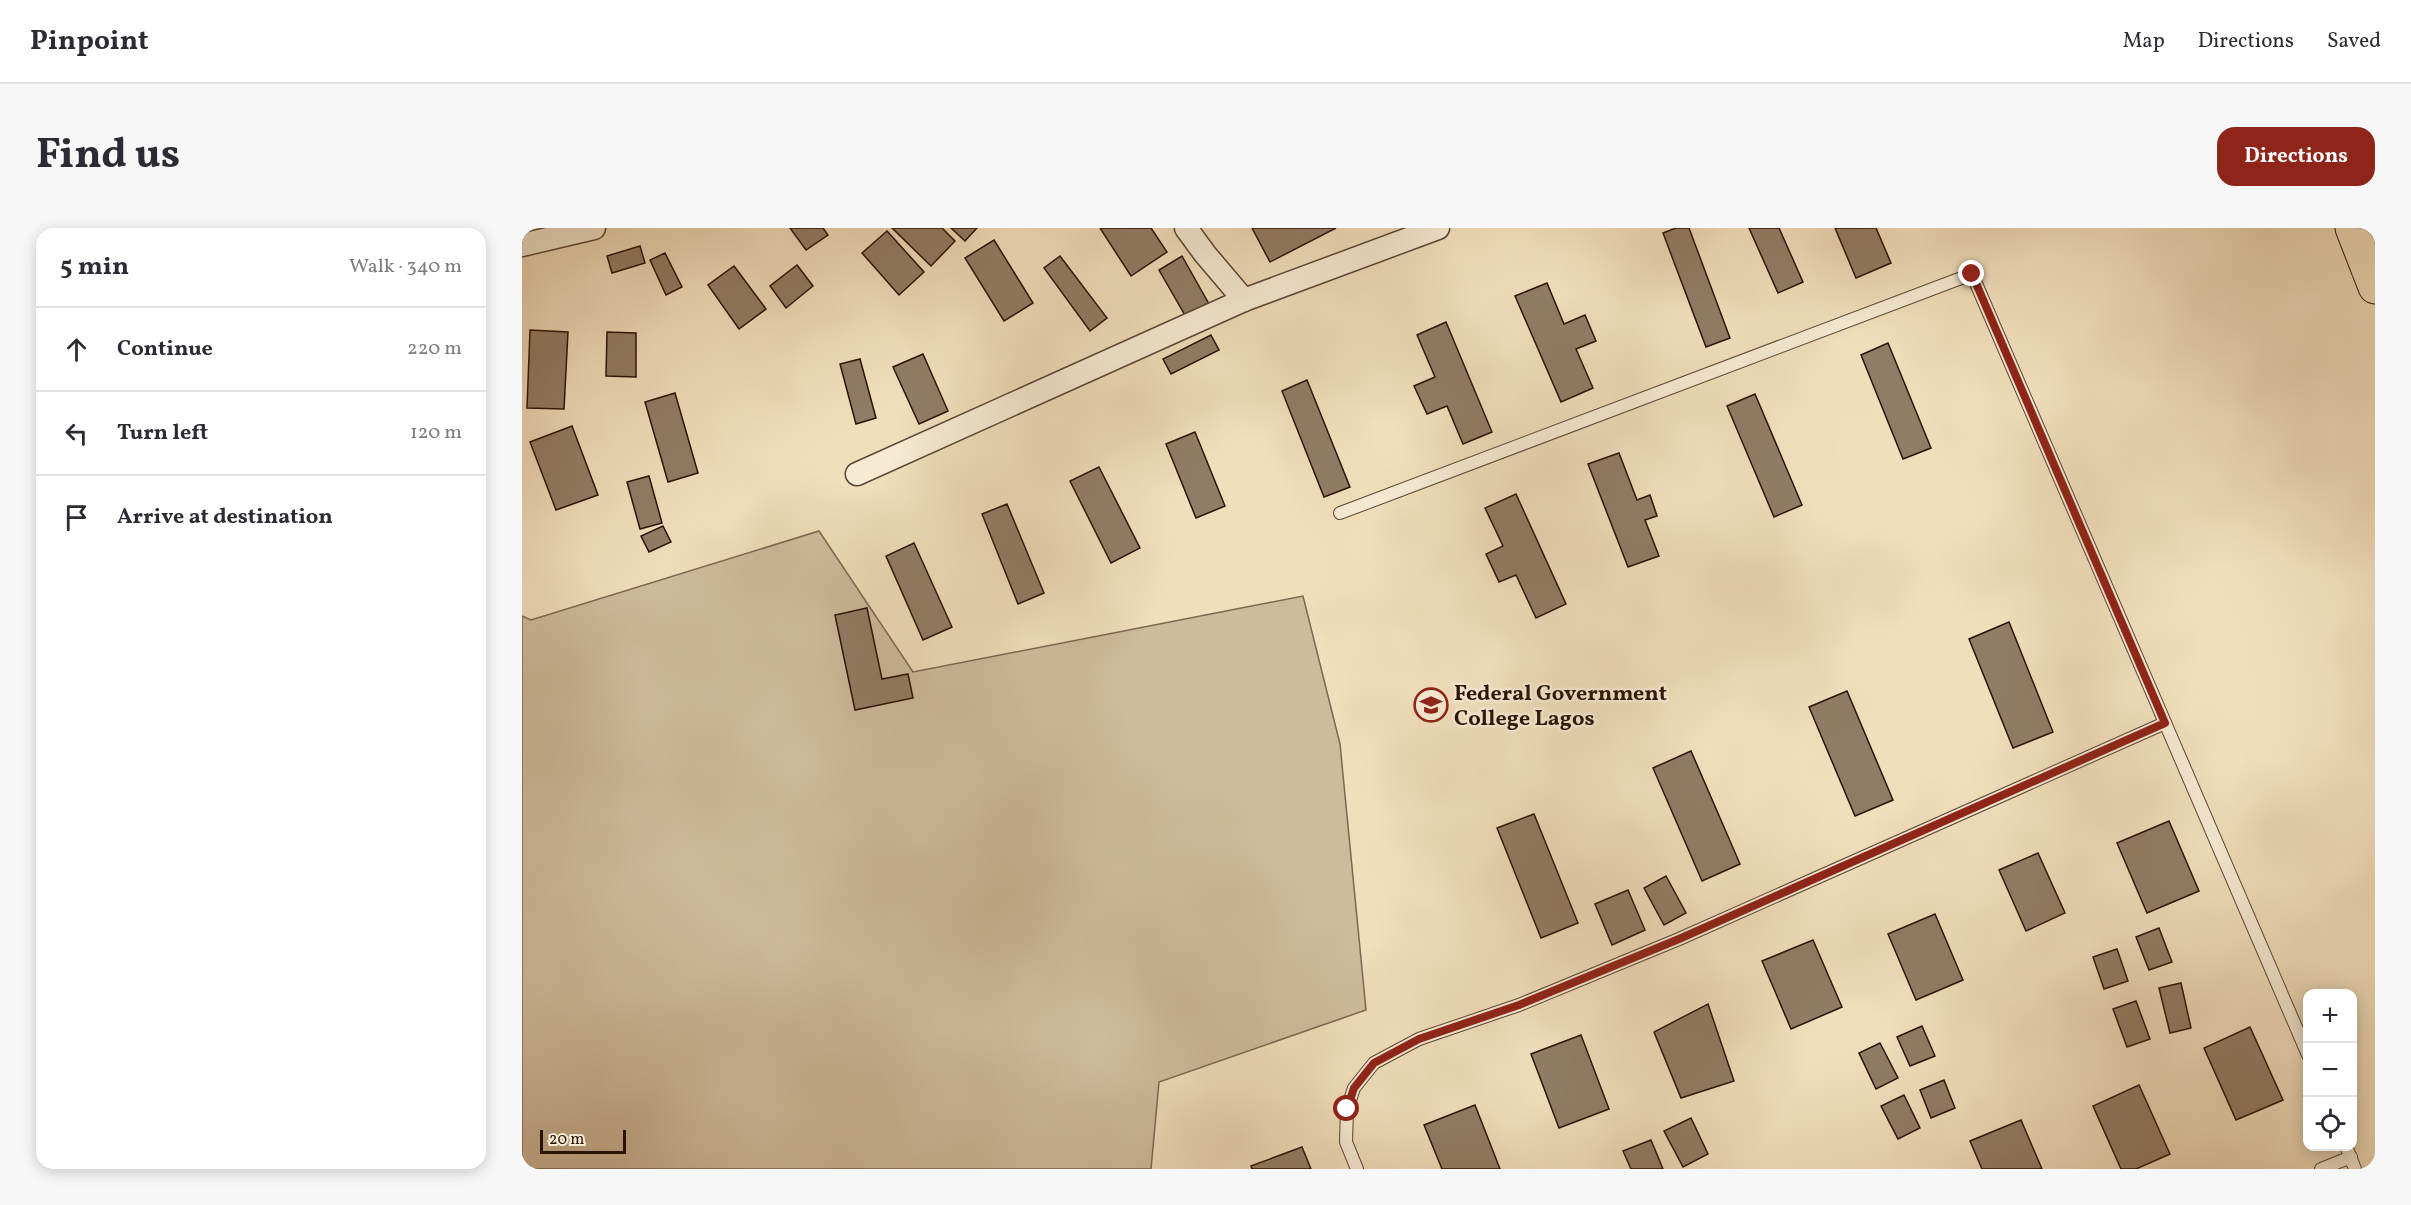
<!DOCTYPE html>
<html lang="en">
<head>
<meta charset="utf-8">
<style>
  :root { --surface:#fff; --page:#f7f7f7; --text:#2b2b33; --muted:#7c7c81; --line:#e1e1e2; --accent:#8f2418 }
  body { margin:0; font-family:Vollkorn,serif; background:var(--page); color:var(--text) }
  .controls { position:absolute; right:18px; bottom:18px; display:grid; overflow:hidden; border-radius:12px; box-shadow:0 3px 15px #0003 }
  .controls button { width:54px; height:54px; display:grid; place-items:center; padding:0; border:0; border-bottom:2px solid var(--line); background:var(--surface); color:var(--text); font:30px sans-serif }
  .scale { position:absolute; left:18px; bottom:15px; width:86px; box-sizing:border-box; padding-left:6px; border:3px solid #2b1207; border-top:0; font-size:16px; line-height:21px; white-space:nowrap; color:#2b1207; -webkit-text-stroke:4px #f6ead3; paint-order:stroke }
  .stop { position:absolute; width:18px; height:18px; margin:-14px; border:4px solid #8f2418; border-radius:50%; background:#fff }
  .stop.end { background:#8f2418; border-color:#fff; box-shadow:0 2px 6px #0008 }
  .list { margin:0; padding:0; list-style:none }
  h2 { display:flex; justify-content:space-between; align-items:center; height:78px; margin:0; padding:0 24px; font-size:26px }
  h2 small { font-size:20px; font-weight:400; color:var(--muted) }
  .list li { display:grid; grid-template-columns:39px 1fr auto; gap:18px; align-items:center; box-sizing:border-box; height:84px; padding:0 24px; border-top:2px solid var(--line) }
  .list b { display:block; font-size:22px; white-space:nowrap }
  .list em { font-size:20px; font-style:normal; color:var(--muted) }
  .icon { flex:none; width:33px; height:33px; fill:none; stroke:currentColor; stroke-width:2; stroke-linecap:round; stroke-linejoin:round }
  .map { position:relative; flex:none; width:1853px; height:941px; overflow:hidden; border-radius:18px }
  header { display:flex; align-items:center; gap:36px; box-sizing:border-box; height:84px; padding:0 30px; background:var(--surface); border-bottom:2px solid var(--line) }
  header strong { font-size:28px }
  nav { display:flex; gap:33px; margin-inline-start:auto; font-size:21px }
  .intro { display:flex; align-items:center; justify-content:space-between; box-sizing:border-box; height:144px; padding:0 36px }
  h1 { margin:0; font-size:42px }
  .button { padding:15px 27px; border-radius:18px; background:var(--accent); color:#fff; font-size:21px; font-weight:700 }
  main { display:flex; gap:36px; padding:0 36px }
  aside { flex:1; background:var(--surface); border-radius:18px; box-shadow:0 3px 15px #0003 }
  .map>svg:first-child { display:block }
  .green { fill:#cfbb9c; stroke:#7d6652; stroke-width:1.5 }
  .building { fill:#927c65; stroke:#2b1207; stroke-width:1.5 }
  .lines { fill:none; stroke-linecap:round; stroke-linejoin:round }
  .service-casing { stroke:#5c4534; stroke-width:14 }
  .minor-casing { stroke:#5c4534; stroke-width:25 }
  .trunk-casing { stroke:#2b1207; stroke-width:35 }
  .service { stroke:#f6ead3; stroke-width:12 }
  .minor { stroke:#f6ead3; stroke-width:22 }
  .trunk { stroke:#f1debb; stroke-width:33 }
  .route { stroke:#8f2418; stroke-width:8 }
  .labels { text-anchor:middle; stroke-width:5; stroke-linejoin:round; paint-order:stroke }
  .poi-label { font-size:22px; font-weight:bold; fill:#2b1207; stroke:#f6ead3; text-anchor:start }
</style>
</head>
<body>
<header>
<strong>Pinpoint</strong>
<nav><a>Map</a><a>Directions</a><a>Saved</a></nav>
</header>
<div class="intro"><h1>Find us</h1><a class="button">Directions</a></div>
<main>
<aside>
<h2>5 min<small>Walk · 340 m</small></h2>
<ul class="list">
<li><svg class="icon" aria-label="ahead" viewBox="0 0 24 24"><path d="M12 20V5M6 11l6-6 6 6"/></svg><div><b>Continue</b></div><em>220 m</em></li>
<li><svg class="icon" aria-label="left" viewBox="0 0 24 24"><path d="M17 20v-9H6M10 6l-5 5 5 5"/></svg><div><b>Turn left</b></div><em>120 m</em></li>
<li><svg class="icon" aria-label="arrive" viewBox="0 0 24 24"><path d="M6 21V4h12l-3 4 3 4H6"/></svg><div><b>Arrive at destination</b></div></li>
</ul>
</aside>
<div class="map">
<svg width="1853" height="941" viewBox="0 0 1853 941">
  <rect width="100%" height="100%" fill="#f1debb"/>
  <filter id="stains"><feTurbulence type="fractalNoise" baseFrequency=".00333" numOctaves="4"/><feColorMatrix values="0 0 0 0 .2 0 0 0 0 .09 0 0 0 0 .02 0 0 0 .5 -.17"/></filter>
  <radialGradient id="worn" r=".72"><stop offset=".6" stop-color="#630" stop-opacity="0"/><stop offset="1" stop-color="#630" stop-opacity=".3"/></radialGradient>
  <path class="green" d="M297,303l94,141 390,-76 37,148 26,266 -207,72 -8,87h-629v-553l9,4z"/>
  <g class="building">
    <path d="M268,0h33l5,7 -22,15z"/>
    <path d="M370,0h50l13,13 -24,25z"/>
    <path d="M429,0h26l-12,13z"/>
    <path d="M578,0h51l16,24 -36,24z"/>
    <path d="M730,0h84l-66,34z"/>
    <path d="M1154,0h13l41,110 -24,9 -43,-114z"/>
    <path d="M1227,0h30l24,54 -25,11z"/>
    <path d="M1313,0h41l15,35 -35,15z"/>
    <path d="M365,3l37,41 -25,23 -37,-42z"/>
    <path d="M472,12l39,63 -29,18 -39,-63z"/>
    <path d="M118,18l5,17 -33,10 -5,-17z"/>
    <path d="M143,25l17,34 -16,8 -16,-35z"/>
    <path d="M538,28l47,62 -17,13 -46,-63z"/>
    <path d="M660,28l27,48 -23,13 -27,-47z"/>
    <path d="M275,37l16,21 -27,22 -16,-22z"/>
    <path d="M212,38l32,43 -27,20 -31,-44z"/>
    <path d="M1025,55l17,41 21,-9 11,26 -20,8 17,39 -32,14 -46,-106z"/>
    <path d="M924,94l46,110 -29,12 -16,-38 -20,8 -13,-28 21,-9 -18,-42z"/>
    <path d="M8,102l38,2 -4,77 -37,-1z"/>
    <path d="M85,104l29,1v44l-30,-1z"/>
    <path d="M689,107l8,15 -48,24 -8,-15z"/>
    <path d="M1366,115l43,105 -28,11 -42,-104z"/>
    <path d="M401,126l25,57 -29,13 -26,-57z"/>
    <path d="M338,131l16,59 -20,6 -16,-60z"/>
    <path d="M785,152l43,107 -26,10 -42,-106z"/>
    <path d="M153,165l23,80 -30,9 -23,-80z"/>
    <path d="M1233,166l47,111 -28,12 -47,-111z"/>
    <path d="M50,198l26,69 -42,15 -26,-68z"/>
    <path d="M673,204l30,74 -29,12 -30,-74z"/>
    <path d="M1097,225l18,47 13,-5 7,21 -12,4 14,36 -31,11 -40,-103z"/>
    <path d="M577,239l41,81 -29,15 -41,-82z"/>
    <path d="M127,248l13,47 -22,6 -13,-47z"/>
    <path d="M994,266l50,110 -30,14 -20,-43 -17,7 -13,-28 17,-8 -18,-38z"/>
    <path d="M485,276l37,89 -26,11 -36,-90z"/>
    <path d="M141,298l8,16 -22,10 -8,-16z"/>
    <path d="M392,315l38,84 -29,13 -37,-84z"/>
    <path d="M345,380l15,71 26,-5 5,24 -58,12 -20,-95z"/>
    <path d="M1487,394l44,110 -40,16 -44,-109z"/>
    <path d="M1325,463l46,109 -38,16 -46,-109z"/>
    <path d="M1169,523l49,113 -38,17 -49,-113z"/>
    <path d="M1012,586l44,109 -37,15 -44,-110z"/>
    <path d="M1647,593l30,70 -52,22 -30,-70z"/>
    <path d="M1516,625l27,60 -39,18 -27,-61z"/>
    <path d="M1144,648l20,37 -22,12 -20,-37z"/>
    <path d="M1106,662l17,40 -33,15 -17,-41z"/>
    <path d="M1413,686l28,66 -47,20 -28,-66z"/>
    <path d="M1637,700l13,34 -23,8 -13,-33z"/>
    <path d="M1291,712l29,67 -51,22 -29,-68z"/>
    <path d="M1595,721l11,32 -24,8 -11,-32z"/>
    <path d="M1659,755l10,45 -21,5 -11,-45z"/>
    <path d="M1614,773l14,38 -23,8 -14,-38z"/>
    <path d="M1186,776l26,77 -53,17 -27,-66z"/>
    <path d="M1400,798l13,30 -25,10 -13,-29z"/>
    <path d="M1728,799l33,73 -47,20 -32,-72z"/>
    <path d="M1059,807l28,74 -50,19 -28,-74z"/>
    <path d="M1358,815l18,35 -22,11 -17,-36z"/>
    <path d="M1422,852l11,28 -24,10 -11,-28z"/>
    <path d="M1617,857l31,69 -34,15h-15l-28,-63z"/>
    <path d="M1382,867l16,33 -22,11 -17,-33z"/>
    <path d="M953,877l25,64h-58l-18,-44z"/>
    <path d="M1169,890l17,36 -25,13 -19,-36z"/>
    <path d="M1499,892l21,49h-60l-12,-28z"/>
    <path d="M1129,912l12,29h-32l-8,-18z"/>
    <path d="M780,919l9,22h-59l-1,-3z"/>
  </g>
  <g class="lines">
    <defs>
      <g id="service">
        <path d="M818,285l632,-239 336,781"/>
        <path d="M1824,918l9,23"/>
        <path d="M835,941l-11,-27 1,-33 7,-21 20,-25 45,-24 100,-34 160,-66 486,-216"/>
        <path d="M1799,941l30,-12"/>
      </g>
      <g id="minor">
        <path d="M664,0l19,26 39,46"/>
        <path d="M0,17l72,-17"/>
        <path d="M335,246l387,-174 194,-72"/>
      </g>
      <path id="trunk" d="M1830,0l23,59"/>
    </defs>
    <use href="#service" class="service-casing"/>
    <use href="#minor" class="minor-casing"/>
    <use href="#trunk" class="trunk-casing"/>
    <use href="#service" class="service"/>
    <use href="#minor" class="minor"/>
    <use href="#trunk" class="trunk"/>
  </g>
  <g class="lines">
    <path class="route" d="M825,881l7,-21 20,-25 45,-24 100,-34 160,-66 486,-216 -193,-449"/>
  </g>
  <defs>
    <symbol id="school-ring" viewBox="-11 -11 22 22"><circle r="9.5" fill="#f6ead3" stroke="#8f2418" stroke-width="1.5"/><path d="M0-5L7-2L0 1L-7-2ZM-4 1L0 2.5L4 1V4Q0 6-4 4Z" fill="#8f2418"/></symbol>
  </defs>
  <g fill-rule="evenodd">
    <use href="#school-ring" x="890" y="458" width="38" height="38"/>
  </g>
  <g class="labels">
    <g class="poi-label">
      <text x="932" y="472">Federal Government<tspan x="932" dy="25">College Lagos</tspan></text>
    </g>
  </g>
  <rect width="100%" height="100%" filter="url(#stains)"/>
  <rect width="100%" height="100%" fill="url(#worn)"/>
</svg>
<div class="controls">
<button>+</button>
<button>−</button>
<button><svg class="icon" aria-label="locate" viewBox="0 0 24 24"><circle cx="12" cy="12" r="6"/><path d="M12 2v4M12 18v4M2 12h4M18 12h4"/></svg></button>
</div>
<div class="scale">20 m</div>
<div class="stop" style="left:825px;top:881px"></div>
<div class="stop end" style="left:1450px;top:46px"></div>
</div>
</main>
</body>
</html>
